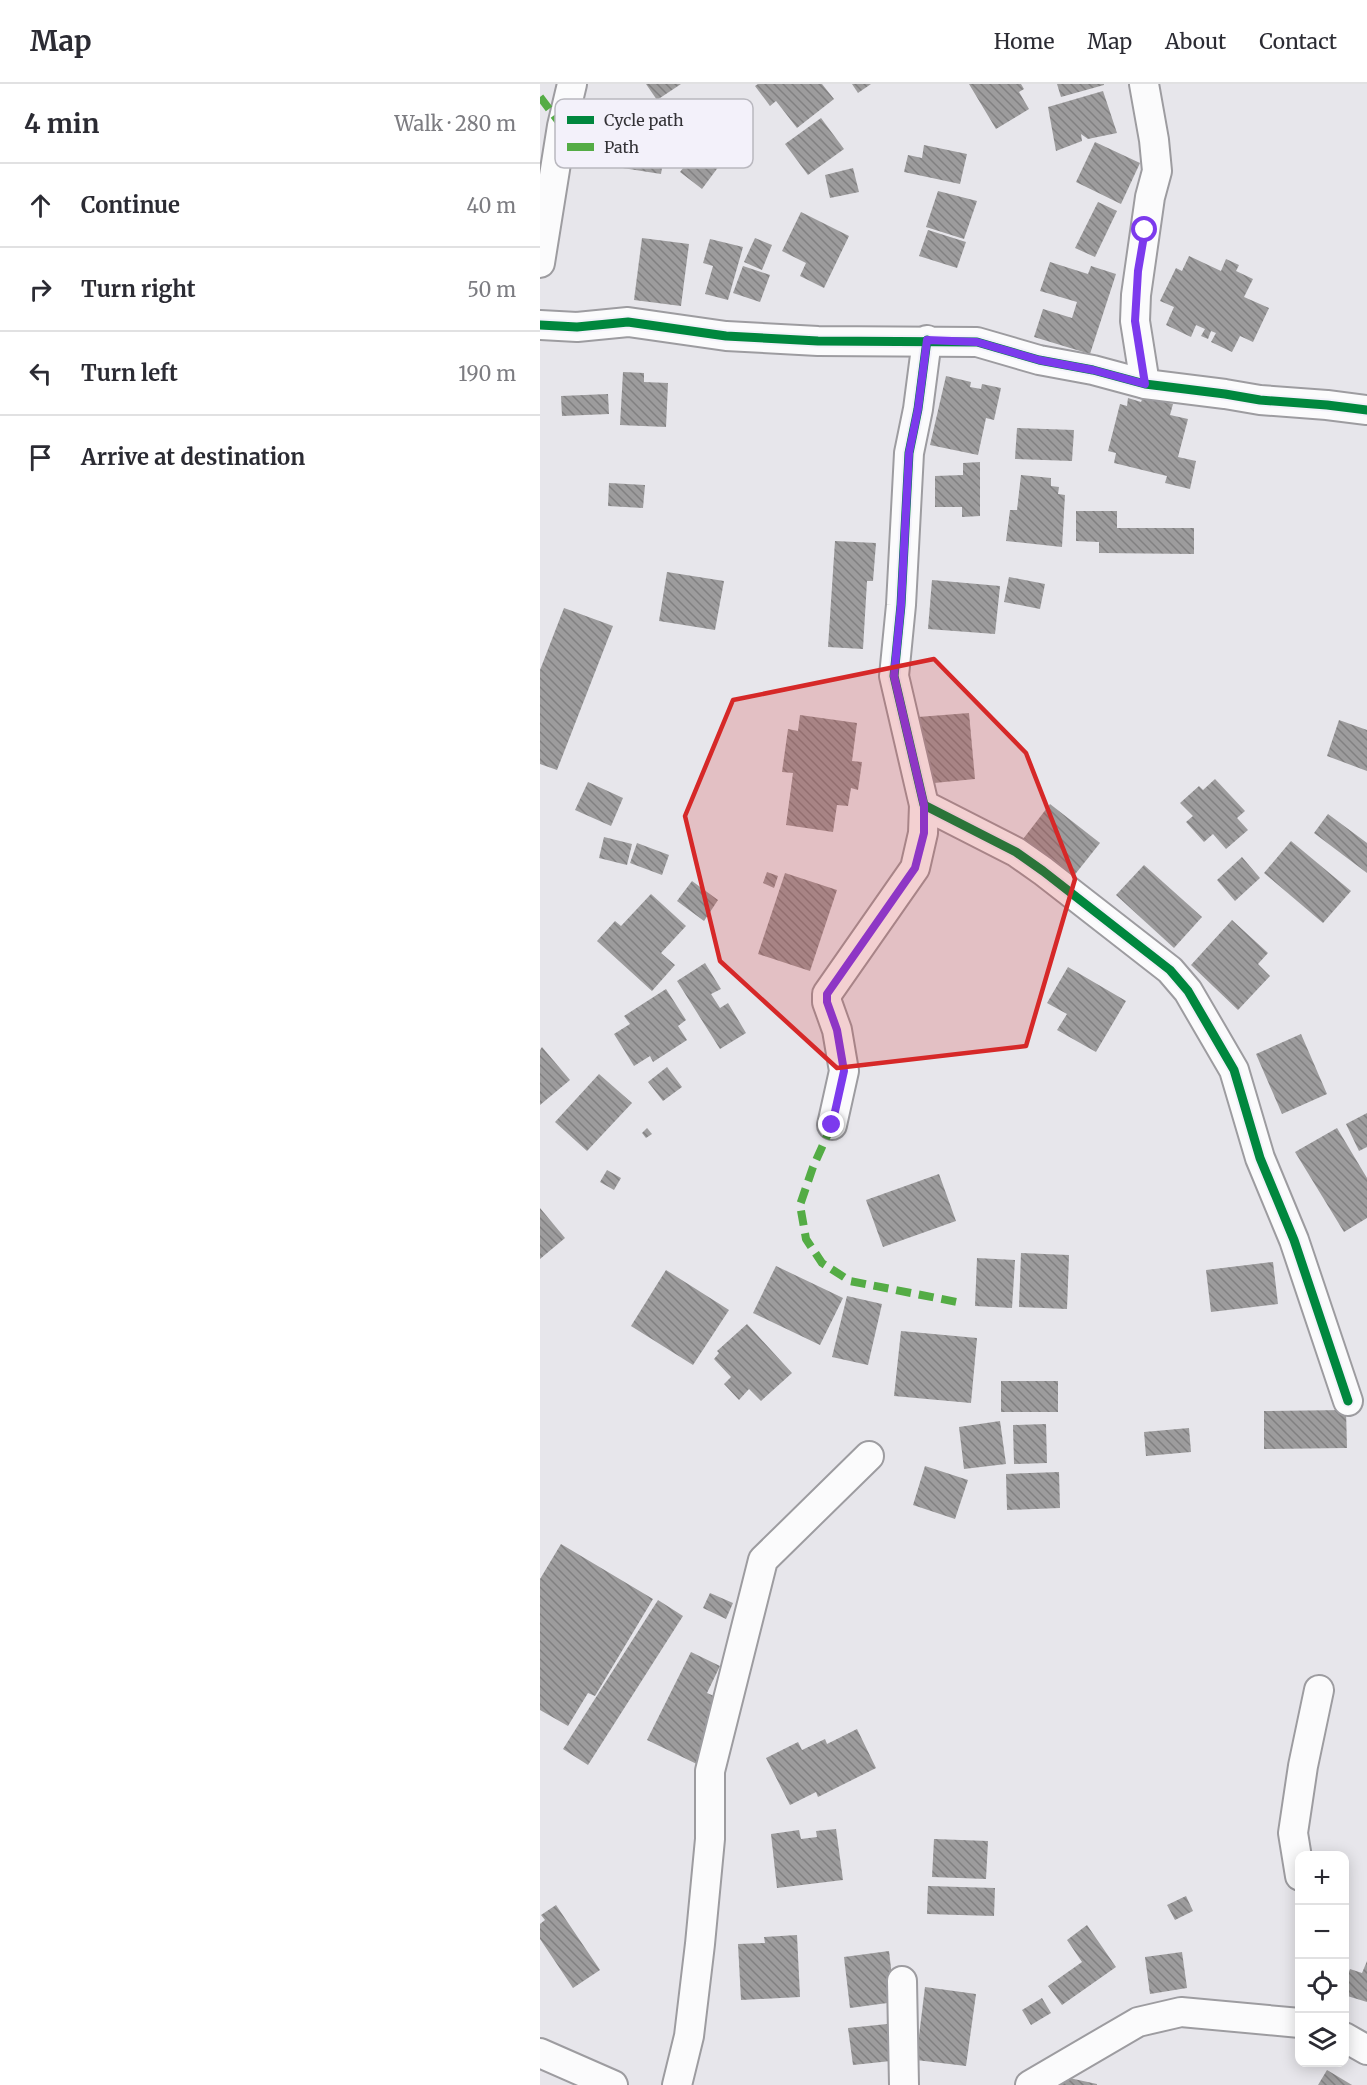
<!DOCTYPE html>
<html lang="en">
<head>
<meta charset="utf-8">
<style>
  :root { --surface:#fff; --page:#f7f7f7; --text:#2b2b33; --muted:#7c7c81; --line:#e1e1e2 }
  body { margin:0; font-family:Merriweather,serif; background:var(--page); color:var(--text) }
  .controls { position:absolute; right:18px; bottom:18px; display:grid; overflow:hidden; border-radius:12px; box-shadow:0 3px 15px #0003 }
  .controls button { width:54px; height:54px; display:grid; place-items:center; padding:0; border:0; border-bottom:2px solid var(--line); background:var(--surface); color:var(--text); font:30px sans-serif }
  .stop { position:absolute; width:18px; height:18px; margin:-14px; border:4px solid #7c3aed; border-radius:50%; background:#fff }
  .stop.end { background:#7c3aed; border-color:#fff; box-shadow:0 2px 6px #0008 }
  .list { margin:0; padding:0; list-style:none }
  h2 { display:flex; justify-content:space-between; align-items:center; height:78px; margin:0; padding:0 24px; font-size:26px }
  h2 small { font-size:20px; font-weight:400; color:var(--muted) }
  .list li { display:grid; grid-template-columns:39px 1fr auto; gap:18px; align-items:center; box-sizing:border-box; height:84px; padding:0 24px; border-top:2px solid var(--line) }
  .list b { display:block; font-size:22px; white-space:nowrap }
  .list em { font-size:20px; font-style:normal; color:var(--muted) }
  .icon { flex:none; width:33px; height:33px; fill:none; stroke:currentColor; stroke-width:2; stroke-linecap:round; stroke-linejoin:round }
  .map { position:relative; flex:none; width:827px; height:2001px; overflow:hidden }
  header { display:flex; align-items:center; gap:36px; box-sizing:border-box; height:84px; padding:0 30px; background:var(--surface); border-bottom:2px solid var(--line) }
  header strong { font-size:28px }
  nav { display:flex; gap:33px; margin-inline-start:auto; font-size:21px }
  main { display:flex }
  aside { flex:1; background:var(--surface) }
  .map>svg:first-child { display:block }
  .building { fill:url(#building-back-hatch) }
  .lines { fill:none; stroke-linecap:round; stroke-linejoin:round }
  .minor-casing { stroke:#9d9ca0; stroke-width:32 }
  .minor { stroke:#fbfbfc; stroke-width:28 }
  .quiet { stroke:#54ac45; stroke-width:8; stroke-dasharray:15 8; stroke-linecap:butt }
  .cycleway-casing { stroke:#f3f1fa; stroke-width:13 }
  .cycleway { stroke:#00873e; stroke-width:9 }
  .route { stroke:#7c3aed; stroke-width:8 }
  .marked { fill:#d62828; fill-opacity:0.2; stroke:#d62828; stroke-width:4.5; stroke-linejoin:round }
  .key { fill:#f3f1fa; stroke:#b9b8bf; stroke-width:1.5 }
  .key-label { font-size:16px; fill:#333236 }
</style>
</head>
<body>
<header>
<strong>Map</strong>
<nav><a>Home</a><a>Map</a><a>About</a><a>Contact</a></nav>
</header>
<main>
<aside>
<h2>4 min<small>Walk · 280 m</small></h2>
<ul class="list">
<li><svg class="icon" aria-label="ahead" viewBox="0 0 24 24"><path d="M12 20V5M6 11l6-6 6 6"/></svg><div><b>Continue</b></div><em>40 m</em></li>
<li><svg class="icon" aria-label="right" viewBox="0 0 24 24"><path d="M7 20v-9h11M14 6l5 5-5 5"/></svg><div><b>Turn right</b></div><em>50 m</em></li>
<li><svg class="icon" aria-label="left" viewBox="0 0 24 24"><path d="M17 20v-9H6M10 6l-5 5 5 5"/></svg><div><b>Turn left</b></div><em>190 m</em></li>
<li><svg class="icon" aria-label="arrive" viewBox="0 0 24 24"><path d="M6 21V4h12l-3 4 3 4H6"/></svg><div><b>Arrive at destination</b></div></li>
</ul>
</aside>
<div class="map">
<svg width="827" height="2001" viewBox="0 0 827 2001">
  <defs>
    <pattern id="building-back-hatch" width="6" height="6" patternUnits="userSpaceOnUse" patternTransform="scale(1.5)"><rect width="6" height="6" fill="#9d9c9d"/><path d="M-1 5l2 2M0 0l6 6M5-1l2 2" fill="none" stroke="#818081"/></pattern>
  </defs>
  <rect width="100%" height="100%" fill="#e7e6eb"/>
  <g class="building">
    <path d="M106,0h35l-24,16z"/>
    <path d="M218,0h64l12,15 -37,29 -21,-27 -6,5 -15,-20z"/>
    <path d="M312,0h19l-13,9z"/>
    <path d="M429,0h52l3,5 -5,3 10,17 -33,20z"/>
    <path d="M517,0h47v1l-43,12z"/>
    <path d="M563,7l14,42 -29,6 -7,-5 1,7 -26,10 -8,-44z"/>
    <path d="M66,27l48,8 -4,28 15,2 -4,25 -64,-10z"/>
    <path d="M281,34l23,31 -36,26 -23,-31z"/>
    <path d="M164,57l21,17 -23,31 -22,-17z"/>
    <path d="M555,58l45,21 -19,41 -45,-22z"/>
    <path d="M384,61l43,9 -7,30 -56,-12 4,-17 14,3z"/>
    <path d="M313,84l6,24 -29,6 -5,-23z"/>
    <path d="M398,107l39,10 -13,38 -38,-12z"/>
    <path d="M558,118l19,9 -22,46 -20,-9z"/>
    <path d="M261,128l48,24 -25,52 -24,-12 6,-13 -24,-12z"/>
    <path d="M388,146l38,12 -9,26 -38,-12z"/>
    <path d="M102,154l47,6 -8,62 -47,-6z"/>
    <path d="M215,154l17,7 -10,25 -18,-8z"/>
    <path d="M170,155l33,8 -15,53 -23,-6 8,-28 -10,-3z"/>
    <path d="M649,172l32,15 5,-12 13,6 -3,6 17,8 -9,18 25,11 -16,34 -13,-6 -8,16 -21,-10 5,-9 -5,-2 -3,8 -7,-3 4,-7 -9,-4 -5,12 -25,-12 8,-18 -14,-6 16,-33 6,3z"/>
    <path d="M510,178l38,12 3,-8 25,8 -26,80 -56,-17 9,-28 29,9 5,-16 -37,-11z"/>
    <path d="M203,182l27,9 -10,27 -27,-9z"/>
    <path d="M83,288l21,1v9l24,1 -2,44 -46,-2z"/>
    <path d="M406,292l25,6 -1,5 11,2 1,-5 19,4 -7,32 -8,-2 -8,37 -48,-10z"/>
    <path d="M68,310l1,20 -47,2 -1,-20z"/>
    <path d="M603,313l30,7 -3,11 18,4 -10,38 18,4 -6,28 -25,-6 2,-7 -53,-13 2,-10 -8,-2 12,-47 7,2 1,-8 13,4z"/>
    <path d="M477,344l57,2 -2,31 -57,-2z"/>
    <path d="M440,378v54l-18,1v-10h-27v-31l28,-1v-12z"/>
    <path d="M481,391l30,3v8l8,1 -1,7 7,1 -3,52 -56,-6 4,-31h7z"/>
    <path d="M69,399l36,2 -2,23 -35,-2z"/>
    <path d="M536,427h41v17h77v26l-95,-1v-11l-23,-1z"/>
    <path d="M295,457l41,2 -3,38h-6l-4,68 -35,-2z"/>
    <path d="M127,488l57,9 -9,49 -56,-9z"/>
    <path d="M469,493l36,7 -5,25 -36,-7z"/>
    <path d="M392,496l68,6 -5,48 -67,-5z"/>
    <path d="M24,524l49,18 -56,144 -17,-6v-94z"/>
    <path d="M429,629l6,66 -51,5 -6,-67z"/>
    <path d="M260,631l57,8 -5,38 10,1 -4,28 -7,-2 -3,18 -11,-1 -4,27 -47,-7 7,-52 -11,-1 6,-43 10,2z"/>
    <path d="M799,636l28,10v41l-40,-15z"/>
    <path d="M675,695l30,32 -8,7 11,12 -22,19 -13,-15 -9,8 -18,-20 7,-6 -13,-13 19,-17 4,4z"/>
    <path d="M48,698l35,16 -12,28 -36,-16z"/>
    <path d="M510,720l50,39 -31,39 -49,-39z"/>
    <path d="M788,730l39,29v30l-53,-40z"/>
    <path d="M64,753l28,7 -5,21 -28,-7z"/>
    <path d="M751,757l60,50 -28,32 -59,-50z"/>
    <path d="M97,759l32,12 -7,20 -32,-12z"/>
    <path d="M702,773l18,21 -25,23 -18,-21z"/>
    <path d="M604,781l58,52 -28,31 -58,-53z"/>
    <path d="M227,788l11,4 -4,12 -11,-5z"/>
    <path d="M245,789l52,17 -27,81 -52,-17z"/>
    <path d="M152,797l26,19 -14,21 -27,-20z"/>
    <path d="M111,810l35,32 -25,27 14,12 -23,26 -55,-50 18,-20 6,5z"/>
    <path d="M692,836l36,33 -10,11 12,12 -32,34 -47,-45z"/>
    <path d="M165,879l16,26 -10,5 9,14 8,-5 18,30 -26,16 -43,-68z"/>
    <path d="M528,883l58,34 -30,51 -39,-22 10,-16 -20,-11z"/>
    <path d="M126,905l20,31 -8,6 9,14 -34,22 -3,-6 -16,10 -20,-32 16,-10 -6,-8z"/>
    <path d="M761,950l26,60 -45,20 -26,-60z"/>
    <path d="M2,963l28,33 -30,25v-55z"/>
    <path d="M127,983l15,20 -19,14 -15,-19z"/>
    <path d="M59,990l33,29 -45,48 -32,-29z"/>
    <path d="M827,1029v34l-8,4 -13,-27z"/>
    <path d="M107,1044l5,6 -6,4 -4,-5z"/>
    <path d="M797,1044l30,50v40l-23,14 -49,-80z"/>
    <path d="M67,1086l14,8 -7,12 -14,-8z"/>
    <path d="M399,1090l17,47 -73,26 -17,-47z"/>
    <path d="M0,1124l25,30 -25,21z"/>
    <path d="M481,1169l48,2 -2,54 -48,-2z"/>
    <path d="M437,1174l38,2 -3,48 -37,-2z"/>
    <path d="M733,1178l5,42 -67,8 -5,-42z"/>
    <path d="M236,1182l67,32 -23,47 -67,-32z"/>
    <path d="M126,1186l63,40 -36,55 -62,-39z"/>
    <path d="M307,1212l35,8 -14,61 -36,-8z"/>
    <path d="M207,1240l45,49 -31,28 -12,-12 -10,11 -15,-16 7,-7 -17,-18 5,-6 -2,-2z"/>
    <path d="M361,1247l76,7 -6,65 -77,-7z"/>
    <rect x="461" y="1297" width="57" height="31"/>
    <path d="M806,1326l1,38 -83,1v-38z"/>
    <path d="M460,1337l6,43 -42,5 -5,-42z"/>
    <path d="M506,1340l1,39 -33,1 -1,-39z"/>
    <path d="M649,1344l2,24 -45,4 -2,-24z"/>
    <path d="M385,1382l43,14 -13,39 -42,-14z"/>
    <path d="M519,1388l1,36 -53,2 -1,-36z"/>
    <path d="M21,1460l92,55 -58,97 -7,-3 -20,33 -28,-16v-131z"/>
    <path d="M170,1509l23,10 -7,16 -23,-11z"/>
    <path d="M118,1516l25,16 -95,149 -25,-16z"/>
    <path d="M151,1568l29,14 -13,27 14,6 -18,68 -56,-27z"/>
    <path d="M317,1645l19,39 -58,29 -2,-5 -26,13 -24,-47 32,-16 4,8 23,-11 2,5z"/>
    <path d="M296,1745l7,51 -66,8 -6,-54 28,-4 2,9 16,-2 -1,-6z"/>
    <path d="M394,1755l54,2 -2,38 -54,-2z"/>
    <path d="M388,1802l67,2 -1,28 -67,-2z"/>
    <path d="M646,1812l7,15 -18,9 -8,-15z"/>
    <path d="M16,1821l44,65 -27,18 -33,-49v-15l5,-4 -4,-5z"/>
    <path d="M547,1841l29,42 -54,38 -14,-19 34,-24 -15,-22z"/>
    <path d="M257,1851l3,62 -59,3 -3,-56 27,-1 -1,-6z"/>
    <path d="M349,1867l6,51 -45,6 -6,-51z"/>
    <path d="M642,1868l5,36 -37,6 -5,-37z"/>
    <path d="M827,1877v41l-23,-7v-11l6,-15 12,4z"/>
    <path d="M385,1903l51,7 -10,72 -50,-6z"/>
    <path d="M502,1914l9,15 -20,12 -9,-15z"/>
    <path d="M347,1940l4,37 -38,4 -5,-37z"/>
    <path d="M787,1986l25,15h-34z"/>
    <path d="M520,1992l37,8v1h-39z"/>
  </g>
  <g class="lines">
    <defs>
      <g id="minor">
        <path d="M604,0l10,56 3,31 -7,26 -14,98 -1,26 10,63"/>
        <path d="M0,179l22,-137 10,-42"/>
        <path d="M0,241l37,2 51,-5 98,14 92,5 159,1 62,18 54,10 52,14 80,10 35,6 67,5 40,5"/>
        <path d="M387,256l-9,69 -9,44 -8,152 -7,71 30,129 92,47 27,19 127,99 18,21 46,79 26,88 34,82 54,161"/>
        <path d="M292,1041l12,-54 -7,-41 -10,-28v-8l88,-126 8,-35 1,-28"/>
        <path d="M760,1792l-7,-43 10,-67 16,-76"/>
        <path d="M362,1897l2,104"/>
        <path d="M804,1953l23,13"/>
        <path d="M0,1969l73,32"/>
        <path d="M137,2001l12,-49 11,-92 10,-105v-68l53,-211 106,-104"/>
        <path d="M490,2001l108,-63 43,-10 119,11"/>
      </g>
    </defs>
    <use href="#minor" class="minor-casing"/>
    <use href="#minor" class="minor"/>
    <g class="quiet">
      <path d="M0,13l22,29"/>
      <path d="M292,1041l-19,42 -13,38 6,34 16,24 28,18 107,21"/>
    </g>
    <defs>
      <g id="cycleway">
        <path d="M0,241l37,2 51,-5 98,14 92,5 159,1 62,18 54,10 52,14 80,10 35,6 67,5 40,5"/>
        <path d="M387,256l-9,69 -9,44 -8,152 -7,71 30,129 92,47 27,19 127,99 18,21 46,79 26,88 34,82 54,161"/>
      </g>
    </defs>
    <use href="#cycleway" class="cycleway-casing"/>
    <use href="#cycleway" class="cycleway"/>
  </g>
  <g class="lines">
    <path class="route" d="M292,1041l12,-54 -7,-41 -10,-28v-8l88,-126 9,-35v-28l-30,-129 7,-71 8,-152 9,-44 9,-69 50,2 62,18 54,10 52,14 -10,-63 3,-50 7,-41"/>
  </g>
  <path class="marked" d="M394,575l92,94 49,126 -49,167 -189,22 -117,-107 -35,-145 48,-116z"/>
  <rect x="15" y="15" width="198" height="69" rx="9" class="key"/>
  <rect x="27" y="32" width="27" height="8" fill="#00873e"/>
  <rect x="27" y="59" width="27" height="8" fill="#54ac45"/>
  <g class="key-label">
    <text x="64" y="42">Cycle path</text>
    <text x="64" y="69">Path</text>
  </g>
</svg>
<div class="controls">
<button>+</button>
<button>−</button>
<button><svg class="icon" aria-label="locate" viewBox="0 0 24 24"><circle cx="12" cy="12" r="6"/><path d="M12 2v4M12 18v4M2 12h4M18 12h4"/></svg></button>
<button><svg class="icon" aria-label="layers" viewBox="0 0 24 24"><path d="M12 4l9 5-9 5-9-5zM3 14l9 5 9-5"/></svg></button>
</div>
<div class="stop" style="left:605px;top:146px"></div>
<div class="stop end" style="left:292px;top:1041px"></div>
</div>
</main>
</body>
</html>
